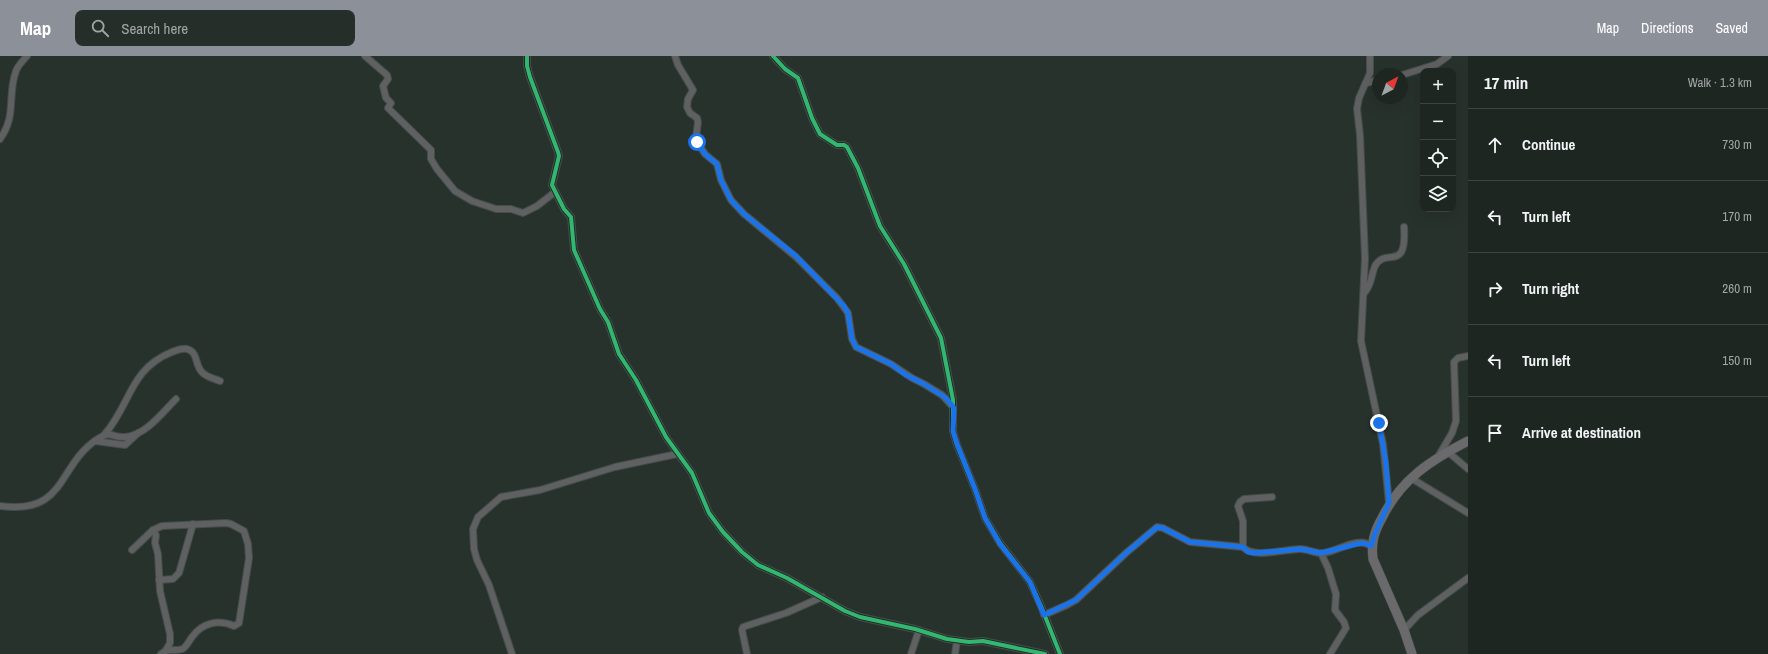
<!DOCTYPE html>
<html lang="en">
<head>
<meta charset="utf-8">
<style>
  :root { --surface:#1e2622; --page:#262e2a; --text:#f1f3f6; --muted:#a1a5a5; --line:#3c4340; --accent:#8c9099 }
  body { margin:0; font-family:"Archivo Narrow",sans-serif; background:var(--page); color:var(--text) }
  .controls { position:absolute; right:12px; top:12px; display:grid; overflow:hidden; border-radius:8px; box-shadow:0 4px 16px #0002 }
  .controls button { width:36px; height:36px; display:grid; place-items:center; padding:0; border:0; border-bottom:1px solid var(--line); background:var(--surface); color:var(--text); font:20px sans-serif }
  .compass { position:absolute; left:1372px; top:12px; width:36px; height:36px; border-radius:50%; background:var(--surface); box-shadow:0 4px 16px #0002; rotate:41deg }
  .stop { position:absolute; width:12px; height:12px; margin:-9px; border:3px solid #1a73e8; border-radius:50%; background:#fff }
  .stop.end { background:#1a73e8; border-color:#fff; box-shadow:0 1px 4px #0008 }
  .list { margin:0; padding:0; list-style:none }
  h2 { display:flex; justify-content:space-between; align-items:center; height:52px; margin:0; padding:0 16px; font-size:17px }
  h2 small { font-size:13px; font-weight:400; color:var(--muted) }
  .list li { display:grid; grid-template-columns:26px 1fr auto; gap:12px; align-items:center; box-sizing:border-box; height:72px; padding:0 16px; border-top:1px solid var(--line) }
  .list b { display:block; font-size:15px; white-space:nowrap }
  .list em { font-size:13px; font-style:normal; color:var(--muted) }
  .icon { flex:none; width:22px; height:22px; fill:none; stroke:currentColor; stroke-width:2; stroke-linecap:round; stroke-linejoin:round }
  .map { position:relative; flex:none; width:1468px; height:598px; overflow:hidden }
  header { display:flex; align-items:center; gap:24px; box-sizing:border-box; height:56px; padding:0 20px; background:var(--accent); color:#fff }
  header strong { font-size:19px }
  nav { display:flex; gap:22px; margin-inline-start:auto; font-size:14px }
  .search { width:280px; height:36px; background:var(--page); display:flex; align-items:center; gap:10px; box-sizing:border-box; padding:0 14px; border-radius:8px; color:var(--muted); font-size:15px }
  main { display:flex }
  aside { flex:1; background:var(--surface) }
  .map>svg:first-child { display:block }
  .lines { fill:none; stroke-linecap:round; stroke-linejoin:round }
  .street-casing { stroke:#444d48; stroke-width:8 }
  .secondary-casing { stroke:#444d48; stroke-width:10 }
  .street { stroke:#5f6061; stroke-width:6 }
  .secondary { stroke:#6a696c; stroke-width:9 }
  .cycleway-casing { stroke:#192d25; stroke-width:6 }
  .cycleway { stroke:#33b770; stroke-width:4 }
  .route { stroke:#1a73e8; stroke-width:5 }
</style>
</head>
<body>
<header>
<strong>Map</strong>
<div class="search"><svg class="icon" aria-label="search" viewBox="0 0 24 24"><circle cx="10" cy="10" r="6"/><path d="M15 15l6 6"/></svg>Search here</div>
<nav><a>Map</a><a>Directions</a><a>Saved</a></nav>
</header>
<main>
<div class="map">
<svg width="1468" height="598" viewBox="0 0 1468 598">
  <rect width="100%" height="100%" fill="#28322d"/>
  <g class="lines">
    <defs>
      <g id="street">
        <path d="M365,0l22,19 1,4 -5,7 3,12 5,5 -3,5 43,42v9l6,10 18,22 17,10 24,8h15l12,4 14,-7 18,-14"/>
        <path d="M527,0v10l3,11 28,75 1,4 -7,29 12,24 7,8 3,33 26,59 8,13 11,32 17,26 30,57 26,36 17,40 14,19 19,20 16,13 29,13 58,33 15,6 55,12 32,10 22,3 14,-1 62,13"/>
        <path d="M675,0l3,9 15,25 -5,9 -1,8 3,6 7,5 1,4 -2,16 1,4 8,12 12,10 4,16 10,20 13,14 52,43 41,41 11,15 4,26 4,8 35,17 21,14 12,6 18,11 11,12"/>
        <path d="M773,0l12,13 13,9 14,40 8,16 17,11h7l3,2 11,21 22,58 24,38 37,74 12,62v31l4,14 18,44 10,29 15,25 30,39 11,24 19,48"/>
        <path d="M1370,0v17l-11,25 -2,11 3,26 5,123 -4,83 22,103 6,59"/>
        <path d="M1402,19l35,-11 11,-8"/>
        <path d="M1367,27l11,-3"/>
        <path d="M0,83c17,-23 7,-44 16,-68 2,-6 7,-10 11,-15"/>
        <path d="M1365,236c7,-8 6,-17 10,-26 11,-20 32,8 29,-39"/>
        <path d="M104,379c27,-30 25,-66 68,-83 5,-2 10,-4 15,-3 11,3 8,15 14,22 4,6 12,7 19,10"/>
        <path d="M95,385l30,4 13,-12"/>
        <path d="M1448,396l20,17"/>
        <path d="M1439,399l13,-22 4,-12 -2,-59 4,-4 10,-2"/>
        <path d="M1411,422l57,35"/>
        <path d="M1272,441l-28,2 -4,3 -2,4 5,15v26c10,12 43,2 57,2 8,0 16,5 24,4 14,-2 34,-17 47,-7"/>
        <path d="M0,450c66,9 57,-39 96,-66 16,-11 15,-2 29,-3 21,-2 37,-24 51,-38"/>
        <path d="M153,474l3,5 -1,8 3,11 2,37 10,43v9l-4,7"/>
        <path d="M132,494l21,-20 9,-4 64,-3 5,1 13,7 4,13 1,14 -10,65 -5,3c-16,-7 -32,-3 -42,11 -3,4 -6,11 -10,12 -9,3 -12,-2 -21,5"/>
        <path d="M1321,497l7,15 8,26 -1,16 9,12 2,6 -16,26"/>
        <path d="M159,524l14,-1 6,-6 14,-49"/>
        <path d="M1044,559l23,-10 9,-5 50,-47 31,-26 6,1 27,14 53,5"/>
        <path d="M1404,574l14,-15 50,-37"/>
        <path d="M512,598l-23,-69 -12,-25 -3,-11 -1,-20 5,-12 23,-20 39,-7 75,-23 62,-13"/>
        <path d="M747,598l-5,-24 1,-3 43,-14 36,-16"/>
        <path d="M911,598l8,-24"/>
        <path d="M955,598l2,-13"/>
      </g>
      <path id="secondary" d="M1412,598l-8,-24 -31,-71c-2,-16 1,-27 9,-41 19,-39 49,-58 86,-77"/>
    </defs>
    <use href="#street" class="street-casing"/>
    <use href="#secondary" class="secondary-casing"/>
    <use href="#street" class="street"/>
    <use href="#secondary" class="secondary"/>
    <defs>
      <g id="cycleway">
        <path d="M527,0v10l3,11 28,75 1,4 -7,29 12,24 7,8 3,33 26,59 8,13 11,32 17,26 30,57 26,36 17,40 14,19 19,20 16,13 29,13 58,33 15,6 55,12 32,10 22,3 14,-1 62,13"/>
        <path d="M773,0l12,13 13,9 14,40 8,16 17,11h7l3,2 11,21 22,58 24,38 37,74 12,62v31l4,14 18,44 10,29 15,25 30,39 11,24 19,48"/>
      </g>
    </defs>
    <use href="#cycleway" class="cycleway-casing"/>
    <use href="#cycleway" class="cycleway"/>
  </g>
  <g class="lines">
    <path class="route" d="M697,86l8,12 12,10 4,16 10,20 13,14 52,42 48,50 4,7 4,26 4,8 35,17 15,11 18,9 22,14 8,10 -1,23 4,13 18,45 10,29 15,26 30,38 14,33 32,-15 50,-47 31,-26 6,1 27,14 53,5 5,5 6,1 47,-4 20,4 36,-9 6,-1 8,3 5,-15 13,-28 -3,-40 -7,-40"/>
  </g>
</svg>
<div class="controls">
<button>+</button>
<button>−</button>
<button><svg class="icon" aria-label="locate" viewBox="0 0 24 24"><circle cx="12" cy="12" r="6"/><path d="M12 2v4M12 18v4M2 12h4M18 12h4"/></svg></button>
<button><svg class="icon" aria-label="layers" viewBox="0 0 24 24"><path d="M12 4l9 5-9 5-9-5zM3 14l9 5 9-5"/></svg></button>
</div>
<svg class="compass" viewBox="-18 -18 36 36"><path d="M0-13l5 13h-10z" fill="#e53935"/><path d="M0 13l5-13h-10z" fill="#a1a5a5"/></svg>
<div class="stop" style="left:697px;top:86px"></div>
<div class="stop end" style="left:1379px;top:367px"></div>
</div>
<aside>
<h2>17 min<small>Walk · 1.3 km</small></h2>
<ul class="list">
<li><svg class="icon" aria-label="ahead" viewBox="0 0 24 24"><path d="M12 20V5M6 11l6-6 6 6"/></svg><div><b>Continue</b></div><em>730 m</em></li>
<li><svg class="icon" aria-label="left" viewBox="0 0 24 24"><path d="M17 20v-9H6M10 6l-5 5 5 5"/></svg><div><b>Turn left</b></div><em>170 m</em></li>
<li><svg class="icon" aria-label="right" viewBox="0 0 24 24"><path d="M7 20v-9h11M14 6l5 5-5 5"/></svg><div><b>Turn right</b></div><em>260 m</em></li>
<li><svg class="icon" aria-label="left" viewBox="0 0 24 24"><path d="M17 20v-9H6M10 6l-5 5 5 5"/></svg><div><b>Turn left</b></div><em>150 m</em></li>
<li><svg class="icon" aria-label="arrive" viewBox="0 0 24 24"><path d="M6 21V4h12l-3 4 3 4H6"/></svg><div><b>Arrive at destination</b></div></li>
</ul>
</aside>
</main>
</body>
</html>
